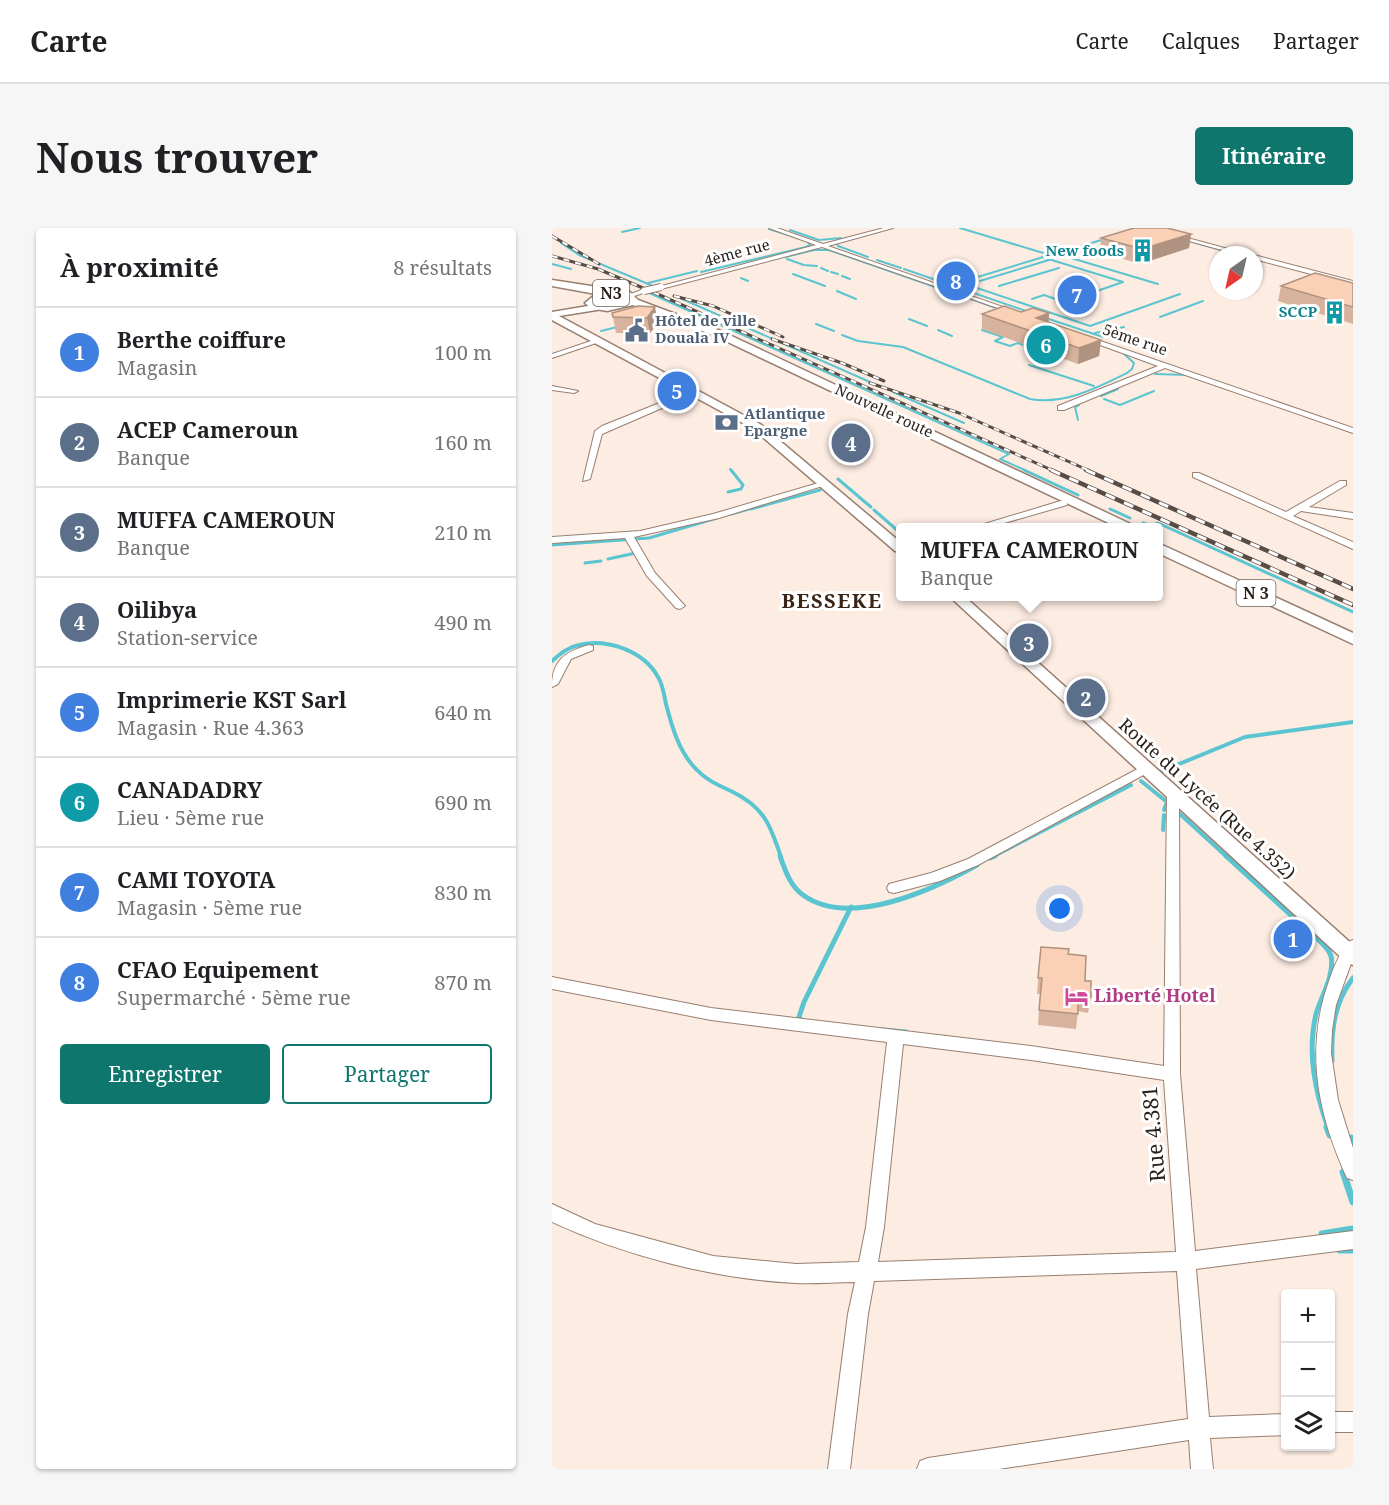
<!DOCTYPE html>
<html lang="fr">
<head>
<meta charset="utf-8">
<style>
  :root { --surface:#fff; --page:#f6f6f6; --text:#202124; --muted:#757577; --line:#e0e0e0; --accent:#0f766e }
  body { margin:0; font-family:"Noto Serif",serif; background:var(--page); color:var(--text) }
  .controls { position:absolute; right:18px; bottom:18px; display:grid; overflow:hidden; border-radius:6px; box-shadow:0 2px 4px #0004 }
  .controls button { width:54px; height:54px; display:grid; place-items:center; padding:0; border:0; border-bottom:2px solid var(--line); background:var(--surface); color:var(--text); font:30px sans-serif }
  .compass { position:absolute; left:657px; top:18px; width:54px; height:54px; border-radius:50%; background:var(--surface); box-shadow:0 2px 4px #0004; rotate:214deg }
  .you { position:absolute; left:508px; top:681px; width:21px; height:21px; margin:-15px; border:4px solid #fff; border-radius:50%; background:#1a73e8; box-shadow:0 0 0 9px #1a73e833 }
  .badge { display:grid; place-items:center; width:39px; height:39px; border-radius:50%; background:var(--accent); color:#fff; font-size:20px; font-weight:700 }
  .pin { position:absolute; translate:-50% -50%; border:3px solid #fff; box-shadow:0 2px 6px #0006 }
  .popup { position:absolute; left:344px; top:295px; width:267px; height:78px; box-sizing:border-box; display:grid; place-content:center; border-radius:6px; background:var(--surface); filter:drop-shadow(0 2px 4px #0005); font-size:20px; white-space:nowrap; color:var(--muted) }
  .popup b { font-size:22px; color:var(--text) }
  .popup::after { content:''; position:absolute; left:50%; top:100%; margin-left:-12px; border:12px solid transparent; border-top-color:var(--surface) }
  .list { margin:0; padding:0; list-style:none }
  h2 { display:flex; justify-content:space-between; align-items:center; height:78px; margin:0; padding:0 24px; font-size:26px }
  h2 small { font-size:20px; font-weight:400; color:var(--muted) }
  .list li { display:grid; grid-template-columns:39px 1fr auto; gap:18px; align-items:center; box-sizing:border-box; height:90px; padding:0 24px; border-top:2px solid var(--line) }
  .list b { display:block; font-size:22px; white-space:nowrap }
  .list p { margin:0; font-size:20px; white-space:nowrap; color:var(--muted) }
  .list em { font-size:20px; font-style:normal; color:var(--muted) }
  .actions { display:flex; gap:12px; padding:18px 24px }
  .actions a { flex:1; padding:14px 0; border:2px solid var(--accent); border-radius:6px; text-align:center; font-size:21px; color:var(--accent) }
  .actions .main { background:var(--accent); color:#fff }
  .icon { flex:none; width:33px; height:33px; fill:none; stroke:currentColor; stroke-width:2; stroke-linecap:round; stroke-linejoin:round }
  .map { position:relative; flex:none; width:801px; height:1241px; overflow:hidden; border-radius:6px }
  header { display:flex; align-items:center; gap:36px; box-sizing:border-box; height:84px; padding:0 30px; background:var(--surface); border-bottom:2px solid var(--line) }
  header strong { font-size:28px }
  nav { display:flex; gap:33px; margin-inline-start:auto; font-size:21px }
  .intro { display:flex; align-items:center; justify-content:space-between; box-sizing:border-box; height:144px; padding:0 36px }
  h1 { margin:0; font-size:42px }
  .button { padding:15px 27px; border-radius:6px; background:var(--accent); color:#fff; font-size:21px; font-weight:700 }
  main { display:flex; gap:36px; padding:0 36px }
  aside { flex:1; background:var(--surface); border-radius:6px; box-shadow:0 2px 4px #0004 }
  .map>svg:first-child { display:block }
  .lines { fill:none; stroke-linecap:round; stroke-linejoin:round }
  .stream-far4 { stroke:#5ac5d0; stroke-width:2 }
  .stream-far3 { stroke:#5ac5d0; stroke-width:3 }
  .stream-far2 { stroke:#5ac5d0; stroke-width:4 }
  .stream-far1 { stroke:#5ac5d0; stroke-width:5 }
  .stream { stroke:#5ac5d0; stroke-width:7 }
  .minor-casing { stroke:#987f70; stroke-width:2 }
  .secondary-casing { stroke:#987f70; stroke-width:3 }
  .trunk-casing { stroke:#987f70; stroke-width:3 }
  .minor { fill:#fff; fill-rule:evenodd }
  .secondary { fill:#fff; fill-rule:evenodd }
  .trunk { fill:#fff; fill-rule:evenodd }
  .rail-far1-casing { stroke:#584d46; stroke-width:3 }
  .rail-casing { stroke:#584d46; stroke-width:4.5 }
  .rail-far1 { stroke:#fff; stroke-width:2; stroke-dasharray:6; stroke-linecap:butt }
  .rail { stroke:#fff; stroke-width:3; stroke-dasharray:10; stroke-linecap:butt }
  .minor-bridge-casing { stroke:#987f70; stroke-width:8; stroke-linecap:butt }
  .minor-bridge { stroke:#fff; stroke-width:6 }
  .wall { fill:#d7b39d }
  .shaded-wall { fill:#af927f }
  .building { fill:#fad0b6; stroke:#af927f; stroke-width:1.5 }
  .labels { text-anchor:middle; stroke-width:6; stroke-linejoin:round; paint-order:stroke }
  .far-culture-label { font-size:15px; font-weight:bold; fill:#0d838f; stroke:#fff; text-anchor:end }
  .far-street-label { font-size:15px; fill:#2b211b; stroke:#fff }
  .far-service-label { font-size:15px; font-weight:bold; fill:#4e5e75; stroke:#fff; text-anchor:start }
  .shield { fill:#fff; stroke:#6b645f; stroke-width:1.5 }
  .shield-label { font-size:16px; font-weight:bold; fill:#2b211b }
  .street-label { font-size:18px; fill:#2b211b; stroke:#fff }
  .hotel-label { font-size:18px; font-weight:bold; fill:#b23c85; stroke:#fff; text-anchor:start }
  .far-district-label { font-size:20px; font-weight:bold; letter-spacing:1.5px; fill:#3a2518; stroke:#fff }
  .near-street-label { font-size:21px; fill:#2b211b; stroke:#fff }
</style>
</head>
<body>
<header>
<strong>Carte</strong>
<nav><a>Carte</a><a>Calques</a><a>Partager</a></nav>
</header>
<div class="intro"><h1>Nous trouver</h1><a class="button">Itinéraire</a></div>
<main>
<aside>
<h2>À proximité<small>8 résultats</small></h2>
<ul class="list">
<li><span class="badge" style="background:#3f7fe0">1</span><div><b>Berthe coiffure</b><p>Magasin</p></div><em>100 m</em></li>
<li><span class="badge" style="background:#5c6f8a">2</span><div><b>ACEP Cameroun</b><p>Banque</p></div><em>160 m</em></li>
<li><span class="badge" style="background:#5c6f8a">3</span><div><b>MUFFA CAMEROUN</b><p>Banque</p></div><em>210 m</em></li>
<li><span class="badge" style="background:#5c6f8a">4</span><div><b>Oilibya</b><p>Station-service</p></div><em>490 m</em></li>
<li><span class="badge" style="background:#3f7fe0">5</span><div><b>Imprimerie KST Sarl</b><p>Magasin · Rue 4.363</p></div><em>640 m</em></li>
<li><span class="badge" style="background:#0f9aa8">6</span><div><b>CANADADRY</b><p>Lieu · 5ème rue</p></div><em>690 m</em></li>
<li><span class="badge" style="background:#3f7fe0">7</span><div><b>CAMI TOYOTA</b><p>Magasin · 5ème rue</p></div><em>830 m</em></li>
<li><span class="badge" style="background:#3f7fe0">8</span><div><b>CFAO Equipement</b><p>Supermarché · 5ème rue</p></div><em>870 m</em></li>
</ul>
<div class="actions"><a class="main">Enregistrer</a><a>Partager</a></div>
</aside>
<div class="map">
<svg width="801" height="1241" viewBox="0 0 801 1241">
  <rect width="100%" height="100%" fill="#fdece2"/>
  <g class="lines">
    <g class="stream-far4">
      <path d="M408,0l90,27"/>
      <path d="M217,1l32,10"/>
      <path d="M238,2l29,10 22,-2"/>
      <path d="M70,4l18,-4"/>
      <path d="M0,8l5,4"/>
      <path d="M634,12l35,10"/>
      <path d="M289,13l-4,3 1,2 30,11"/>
      <path d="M9,15l18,12 74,31"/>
      <path d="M501,26l52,-15"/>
      <path d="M233,29l29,-7h15l109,38"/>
      <path d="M490,29l81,25 -26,9"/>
      <path d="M519,30l87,26"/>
      <path d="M235,31l17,6 13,1"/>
      <path d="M325,32l24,8"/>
      <path d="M0,36l19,5"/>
      <path d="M269,40l7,3"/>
      <path d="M352,41l125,43"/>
      <path d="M149,44l105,-25 4,-2 -2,-3"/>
      <path d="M279,44l7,2"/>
      <path d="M241,46l32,12"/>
      <path d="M290,48l8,3"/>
      <path d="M189,50l7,3"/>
      <path d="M428,53l69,-21"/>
      <path d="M96,55l49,-12"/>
      <path d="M410,55l128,43 90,-32"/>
      <path d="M399,57l99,-30"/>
      <path d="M447,58l60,-18"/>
      <path d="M388,60l25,9"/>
      <path d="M285,63l19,8"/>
      <path d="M95,64l362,162 -9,5 27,12"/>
      <path d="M128,70l190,84"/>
      <path d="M419,71l31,11"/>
      <path d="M480,71l12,-4 20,7"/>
      <path d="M608,89l43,-16"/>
      <path d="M494,90l57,19"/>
      <path d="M357,91l18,7"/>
      <path d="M264,96l18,7"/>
      <path d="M386,102l14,6"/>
      <path d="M430,102l21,7 -8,4 15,5 8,-3 35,13"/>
      <path d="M49,103l20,-5"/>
      <path d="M543,105l29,-6"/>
      <path d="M290,107l16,6 45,6 127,52c34,6 67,-11 97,-26l5,-4 2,-6 -11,-10"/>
      <path d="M477,137l65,21"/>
      <path d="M603,146l33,1"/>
      <path d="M341,164l71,31"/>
      <path d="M549,168l17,-7"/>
      <path d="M552,171l16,6 34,-14"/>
      <path d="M525,176l2,1 -4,2 3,13"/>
      <path d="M178,241l2,2"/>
    </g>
    <g class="stream-far3">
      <path d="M472,242l54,25"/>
      <path d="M286,251l20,17"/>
      <path d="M176,264l13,-3 2,-4 -12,-15"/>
      <path d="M307,269l12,10"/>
      <path d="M199,281l69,-19"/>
      <path d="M558,281l20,9"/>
      <path d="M322,282l23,20"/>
      <path d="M179,286l18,-5"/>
      <path d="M591,295l8,3 7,-3 195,89"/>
      <path d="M0,317l97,-7 68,-20"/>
      <path d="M56,331l28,-6"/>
      <path d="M33,335l16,-2"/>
    </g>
    <g class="stream-far2">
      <path d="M0,433c8,-7 16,-14 27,-16 28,-7 65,6 79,32 5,8 6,18 8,27 6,23 13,48 30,65 10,11 22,16 35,22 33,16 39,33 50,66"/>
      <path d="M610,543l83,-34 108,-15"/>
      <path d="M589,553l26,21 -3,8"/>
      <path d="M628,586l47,43"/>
      <path d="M611,602l1,-15"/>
      <path d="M440,629l139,-72"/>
    </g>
    <g class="stream-far1">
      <path d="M228,628c5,14 10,30 23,39 47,34 131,-6 174,-30"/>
      <path d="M674,628l79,72"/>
      <path d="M438,630l5,-2"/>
      <path d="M758,704c7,7 18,14 21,24 4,19 -10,41 -15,58 -9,39 -1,77 12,114"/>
      <path d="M251,795l-4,-6 5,-15 47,-95"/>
      <path d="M330,802l24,2"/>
      <path d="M780,833c-1,-30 2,-59 21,-83"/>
    </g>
    <g class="stream">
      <path d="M775,899l3,8"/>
      <path d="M799,910l2,7"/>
      <path d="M791,944l10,30"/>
      <path d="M770,1006l31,-5"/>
      <path d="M788,1022h13"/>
    </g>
    <defs>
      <g id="minor">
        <path d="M217,0h8l46,16 61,-16h9l-65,18 192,67 -5,1 -193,-67 -161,42 -3,-2 158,-42z"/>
        <path d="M590,0h9l99,27h-10z"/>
        <path d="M702,27l99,26v4l-99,-26z"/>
        <path d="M92,61l2,3 -15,5 -3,-2z"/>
        <path d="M531,107l270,93v5l-188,-65 -101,42h-6v-4l100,-40 -77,-28z"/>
        <path d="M48,110l2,3 -50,17v-4z"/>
        <path d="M0,158l26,5 -4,2 -22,-3z"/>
        <path d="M140,162l7,2 -97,42 -12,45 -7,2 12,-50 7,-5z"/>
        <path d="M641,245h6l87,39 54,-31h6v4l-37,22 44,6v6l-52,-8 -8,5 60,26v7l-160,-72z"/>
        <path d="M270,254l7,2 -110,34 -85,19 21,36 30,33 -5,3 -4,-1 -29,-32 -22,-38 -73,5v-6l88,-6 73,-17z"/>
        <path d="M512,272l3,1v4l-80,23h-16z"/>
        <path d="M37,417l4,1v4l-22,9 -13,25 -6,3c0,-26 12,-35 37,-42z"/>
        <path d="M593,537l6,4 -2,3 -171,93 -38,16 -46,12 -5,-1 -2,-4 2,-4 42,-11 37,-14z"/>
        <path d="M621,562l6,4 1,280 15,177 158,-20v18l-157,20 13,148 77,-3v21l-76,3 3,31h-22l-2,-29 -190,29h-82l3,-8 8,-3 260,-39 -11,-148 -303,10 -6,33 -18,155h-22l20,-155 7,-32c-20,0 -40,2 -60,1 -80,-4 -170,-27 -243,-61v-18l43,20 118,32 83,8 63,-2 7,-35 21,-185 -176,-22 -159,-31v-12l159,31 320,38 133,20 3,-272zM351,816l128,16 133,20 12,172 -298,10 6,-35z"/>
        <path d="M801,712v18l-17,47 -4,25 -1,23 7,47 15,48v32l-6,-2c-29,-64 -42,-127 -19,-194 5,-15 11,-30 20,-42z"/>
        <rect x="778" y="1184" width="23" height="20"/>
      </g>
      <g id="secondary">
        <path d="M48,76l3,1v4l-44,7 201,108 140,118v10l-5,-1 -143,-123 -200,-108v-8z"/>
        <path d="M397,368h15l389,349v20l-7,-3z"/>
      </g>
      <g id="trunk">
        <path d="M0,52l78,12 8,8 83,31 418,197h-20l-406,-193 -80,-30 -26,6 -16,-3 -6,-5 11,-9 -44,-8zM61,68l15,3 -15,6 -16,-3 4,-4z"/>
        <path d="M606,315l195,90v11l-195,-91z"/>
      </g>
    </defs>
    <use href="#minor" class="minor-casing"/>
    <use href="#secondary" class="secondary-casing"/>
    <use href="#trunk" class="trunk-casing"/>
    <use href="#minor" class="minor"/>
    <use href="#secondary" class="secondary"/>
    <use href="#trunk" class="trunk"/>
    <defs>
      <g id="rail-far1">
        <path d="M0,8l47,28"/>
        <path d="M0,28l46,13 64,27 392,175"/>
        <path d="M122,68l39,10 70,31"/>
        <path d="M220,111l70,24 42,18"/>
        <path d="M318,155l89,30 131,58"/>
      </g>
      <g id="rail">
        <path d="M499,242l302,135"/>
        <path d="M534,242l267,119"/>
      </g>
    </defs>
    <use href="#rail-far1" class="rail-far1-casing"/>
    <use href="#rail" class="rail-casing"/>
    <use href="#rail-far1" class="rail-far1"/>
    <use href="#rail" class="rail"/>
    <defs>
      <path id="minor-bridge" d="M92,63l17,-4"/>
    </defs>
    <use href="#minor-bridge" class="minor-bridge-casing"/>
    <use href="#minor-bridge" class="minor-bridge"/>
  </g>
  <g class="wall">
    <path d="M639,6l-2,14 -49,16 -40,-12 1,-14z"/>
    <path d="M801,55v41l-75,-23 3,-15z"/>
    <path d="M86,78l20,16 -8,11h-34l-3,-16z"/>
    <path d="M469,84l28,1v9l52,18 -2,16 -21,8 -96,-35v-15z"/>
    <path d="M489,719l27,7 17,27 6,16 -3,16 -10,-2 -2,18 -38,-4 2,-31h-3z"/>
  </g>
  <g class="shaded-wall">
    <path d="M639,6l-2,14 -49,16 2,-15z"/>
    <path d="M103,79l3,15 -8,11 -3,-15z"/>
    <path d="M497,85l-1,16 -12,-11z"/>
    <path d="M549,112l-2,16 -21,8 1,-16z"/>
  </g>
  <g class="building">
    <path d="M582,0h33l24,6 -49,15 -41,-11z"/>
    <path d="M763,45l38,10v24l-72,-21z"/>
    <path d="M86,78l17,1 -8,11 -34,-1 -1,-4z"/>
    <path d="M452,78l17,6 12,-4 16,5 -13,5 65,22 -22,8 -97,-34z"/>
    <path d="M489,719l28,2 -1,5 18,2 -1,25h6v16l-13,-2v19l-39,-4 3,-32h-4z"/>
  </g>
  <defs>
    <symbol id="building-bare" viewBox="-9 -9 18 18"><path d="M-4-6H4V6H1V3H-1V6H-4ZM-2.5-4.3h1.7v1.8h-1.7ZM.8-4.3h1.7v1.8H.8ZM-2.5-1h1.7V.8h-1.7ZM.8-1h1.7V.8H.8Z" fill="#0f9aa8" stroke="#fff" stroke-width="2.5" paint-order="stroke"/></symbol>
    <symbol id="civic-bare" viewBox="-9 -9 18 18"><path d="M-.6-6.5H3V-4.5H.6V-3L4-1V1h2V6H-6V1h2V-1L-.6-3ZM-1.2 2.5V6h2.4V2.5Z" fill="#5c6f8a" stroke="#fff" stroke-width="2.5" paint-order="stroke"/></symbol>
    <symbol id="bank-bare" viewBox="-9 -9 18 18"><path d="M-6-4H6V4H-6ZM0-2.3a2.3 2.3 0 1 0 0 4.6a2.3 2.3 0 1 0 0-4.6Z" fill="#5c6f8a" stroke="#fff" stroke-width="2.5" paint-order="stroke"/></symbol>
    <symbol id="hotel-bare" viewBox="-9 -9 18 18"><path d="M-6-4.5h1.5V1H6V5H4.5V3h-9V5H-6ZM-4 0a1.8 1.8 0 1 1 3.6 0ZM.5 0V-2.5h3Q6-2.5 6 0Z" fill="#d1479c" stroke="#fff" stroke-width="2.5" paint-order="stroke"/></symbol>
  </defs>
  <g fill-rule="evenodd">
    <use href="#building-bare" x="574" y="6" width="33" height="33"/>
    <use href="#building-bare" x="766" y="68" width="33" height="33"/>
    <use href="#civic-bare" x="68" y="86" width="33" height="33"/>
    <use href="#bank-bare" x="158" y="178" width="33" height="33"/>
    <use href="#hotel-bare" x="508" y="752" width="33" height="33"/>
  </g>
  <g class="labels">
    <g class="far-culture-label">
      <text x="572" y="28">New foods</text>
      <text x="765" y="89">SCCP</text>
    </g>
    <g class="far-street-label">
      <text transform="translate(185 25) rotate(-15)" y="5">4ème rue</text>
      <text transform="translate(583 112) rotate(19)" y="5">5ème rue</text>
      <text transform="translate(332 183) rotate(25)" y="5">Nouvelle route</text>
    </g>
    <g class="far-service-label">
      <text x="103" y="98">Hôtel de ville<tspan x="103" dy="17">Douala IV</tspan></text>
      <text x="192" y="191">Atlantique<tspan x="192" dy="17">Epargne</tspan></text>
    </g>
    <g class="shield">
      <rect x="41" y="52" width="36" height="26" rx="4.5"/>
      <rect x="684.5" y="352" width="39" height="26" rx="4.5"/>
    </g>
    <g class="shield-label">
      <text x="59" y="71">N3</text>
      <text x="704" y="371">N 3</text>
    </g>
    <g class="street-label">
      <text transform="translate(655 571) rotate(42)" y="6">Route du Lycée (Rue 4.352)</text>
    </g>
    <g class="hotel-label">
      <text x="542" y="774">Liberté Hotel</text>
    </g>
    <g class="far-district-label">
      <text x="280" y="380">BESSEKE</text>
    </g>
    <g class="near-street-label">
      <text transform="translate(602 906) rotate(-95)" y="7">Rue 4.381</text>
    </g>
  </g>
</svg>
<div class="controls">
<button>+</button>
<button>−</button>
<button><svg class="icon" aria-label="layers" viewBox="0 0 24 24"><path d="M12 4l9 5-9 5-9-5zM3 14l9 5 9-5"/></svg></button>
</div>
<svg class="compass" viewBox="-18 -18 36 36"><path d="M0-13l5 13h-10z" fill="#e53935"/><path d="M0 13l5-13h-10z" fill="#757577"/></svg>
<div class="you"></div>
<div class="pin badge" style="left:741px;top:711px;background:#3f7fe0">1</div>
<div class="pin badge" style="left:534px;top:470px;background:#5c6f8a">2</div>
<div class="pin badge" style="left:477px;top:415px;background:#5c6f8a">3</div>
<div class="popup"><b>MUFFA CAMEROUN</b>Banque</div>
<div class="pin badge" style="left:299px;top:215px;background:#5c6f8a">4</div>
<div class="pin badge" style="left:125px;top:163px;background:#3f7fe0">5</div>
<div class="pin badge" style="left:494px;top:117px;background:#0f9aa8">6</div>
<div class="pin badge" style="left:525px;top:67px;background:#3f7fe0">7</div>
<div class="pin badge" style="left:404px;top:53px;background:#3f7fe0">8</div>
</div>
</main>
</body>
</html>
